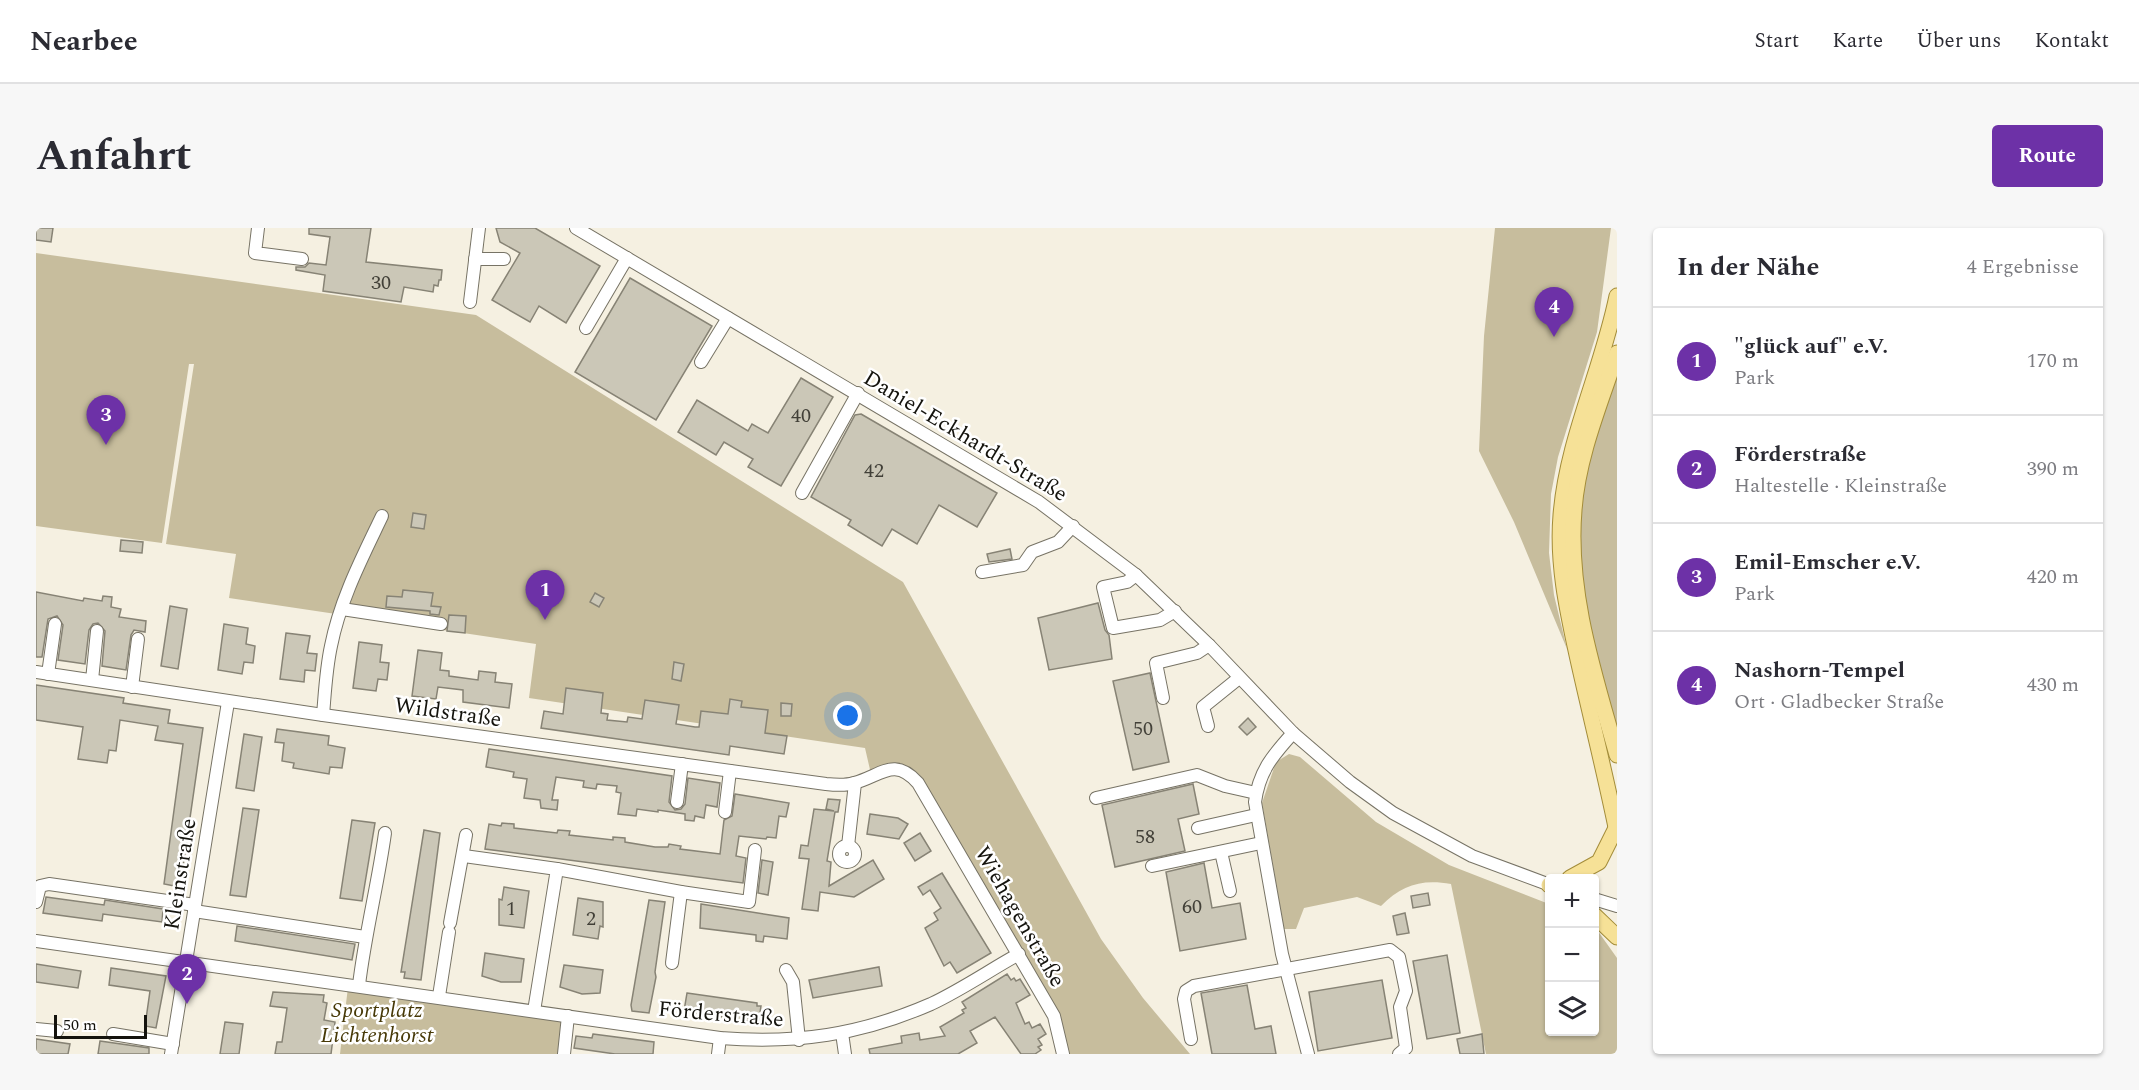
<!DOCTYPE html>
<html lang="de">
<head>
<meta charset="utf-8">
<style>
  :root { --surface:#fff; --page:#f7f7f7; --text:#2b2b33; --muted:#7c7c81; --line:#e1e1e2; --accent:#6d31a7 }
  body { margin:0; font-family:Spectral,serif; background:var(--page); color:var(--text) }
  .controls { position:absolute; right:18px; bottom:18px; display:grid; overflow:hidden; border-radius:6px; box-shadow:0 2px 4px #0004 }
  .controls button { width:54px; height:54px; display:grid; place-items:center; padding:0; border:0; border-bottom:2px solid var(--line); background:var(--surface); color:var(--text); font:30px sans-serif }
  .scale { position:absolute; left:18px; bottom:15px; width:93px; box-sizing:border-box; padding-left:6px; border:3px solid #14130d; border-top:0; font-size:16px; line-height:21px; white-space:nowrap; color:#14130d; -webkit-text-stroke:4px #fff; paint-order:stroke }
  .you { position:absolute; left:812px; top:488px; width:21px; height:21px; margin:-15px; border:4px solid #fff; border-radius:50%; background:#1a73e8; box-shadow:0 0 0 9px #1a73e833 }
  .badge { display:grid; place-items:center; width:39px; height:39px; border-radius:50%; background:var(--accent); color:#fff; font-size:20px; font-weight:700 }
  .pin { position:absolute; translate:-50% -50px; filter:drop-shadow(0 2px 3px #0008) }
  .pin::after { content:''; position:absolute; top:32px; width:21px; height:18px; background:inherit; clip-path:polygon(0 0,100% 0,50% 100%) }
  .list { margin:0; padding:0; list-style:none }
  h2 { display:flex; justify-content:space-between; align-items:center; height:78px; margin:0; padding:0 24px; font-size:26px }
  h2 small { font-size:20px; font-weight:400; color:var(--muted) }
  .list li { display:grid; grid-template-columns:39px 1fr auto; gap:18px; align-items:center; box-sizing:border-box; height:108px; padding:0 24px; border-top:2px solid var(--line) }
  .list b { display:block; font-size:22px; white-space:nowrap }
  .list p { margin:0; font-size:20px; white-space:nowrap; color:var(--muted) }
  .list em { font-size:20px; font-style:normal; color:var(--muted) }
  .icon { flex:none; width:33px; height:33px; fill:none; stroke:currentColor; stroke-width:2; stroke-linecap:round; stroke-linejoin:round }
  .map { position:relative; flex:none; width:1581px; height:826px; overflow:hidden; border-radius:6px }
  header { display:flex; align-items:center; gap:36px; box-sizing:border-box; height:84px; padding:0 30px; background:var(--surface); border-bottom:2px solid var(--line) }
  header strong { font-size:28px }
  nav { display:flex; gap:33px; margin-inline-start:auto; font-size:21px }
  .intro { display:flex; align-items:center; justify-content:space-between; box-sizing:border-box; height:144px; padding:0 36px }
  h1 { margin:0; font-size:42px }
  .button { padding:15px 27px; border-radius:6px; background:var(--accent); color:#fff; font-size:21px; font-weight:700 }
  main { display:flex; gap:36px; padding:0 36px }
  aside { flex:1; background:var(--surface); border-radius:6px; box-shadow:0 2px 4px #0004 }
  .map>svg:first-child { display:block }
  .green { fill:#c7bd9d }
  .building { fill:#cbc7b7; stroke:#878375; stroke-width:1.5 }
  .lines { fill:none; stroke-linecap:round; stroke-linejoin:round }
  .minor-casing { stroke:#777365; stroke-width:14 }
  .major-casing { stroke:#a38c39; stroke-width:17 }
  .minor { stroke:#fff; stroke-width:12 }
  .major { stroke:#f6e197; stroke-width:15 }
  .labels { text-anchor:middle; stroke-width:5; stroke-linejoin:round; paint-order:stroke }
  .number-label { font-size:20px; fill:#424038 }
  .street-label { font-size:22px; fill:#14130d; stroke:#fff }
  .park-label { font-size:22px; font-style:italic; fill:#473907; stroke:#fff }
</style>
</head>
<body>
<header>
<strong>Nearbee</strong>
<nav><a>Start</a><a>Karte</a><a>Über uns</a><a>Kontakt</a></nav>
</header>
<div class="intro"><h1>Anfahrt</h1><a class="button">Route</a></div>
<main>
<div class="map">
<svg width="1581" height="826" viewBox="0 0 1581 826">
  <rect width="100%" height="100%" fill="#f5f0e1"/>
  <g class="green">
    <path d="M1459,0h116l-14,104 -39,125 -7,37 -2,59 5,42 13,54 -53,-127 -35,-71 5,-115z"/>
    <path d="M0,25l440,62 427,267 198,357 42,59 47,56h-122l-10,-40 -146,-240h-41l-6,-26 -336,-50 7,-54 -307,-46 7,-44 -70,-10 28,-180h-5l-27,179 -126,-17z"/>
    <path d="M1581,147v359c-18,-71 -45,-148 -37,-222 6,-47 22,-92 37,-137z"/>
    <path d="M1253,526l11,3 76,65 73,43 100,39 1,128h44l1,-105 22,31v96h-131l-35,-170c-30,-5 -49,1 -70,22l-24,-9 -53,11 -8,21h-12l-22,-126 14,-41z"/>
    <path d="M312,759l217,32 -4,35h-221z"/>
  </g>
  <g class="building">
    <path d="M0,0h17l-2,14 -15,-2z"/>
    <path d="M273,0h62l-5,34 76,8 -1,10h-2l-1,6 -4,-1 -1,7 -29,-5 -3,15 -78,-11 2,-16 -29,-5v-3h9l4,-4 17,2 4,-28 -21,-3z"/>
    <path d="M460,0h39l65,38 -34,57 -27,-17 -9,16 -38,-22 28,-47 -20,-11z"/>
    <path d="M594,50l82,48 -56,94 -81,-48z"/>
    <path d="M765,150l32,19 -52,89 -33,-19 5,-8 -29,-17 -8,13 -38,-23 19,-32 51,31 4,-7 16,9z"/>
    <path d="M825,186l136,79 -20,34 -38,-22 -22,39 -25,-15 -10,17 -34,-21 3,-5 -40,-23 44,-82z"/>
    <path d="M377,285l13,2 -2,14 -13,-2z"/>
    <path d="M85,312l22,2 -1,11 -22,-2z"/>
    <path d="M974,321l2,10 -23,3 -2,-8z"/>
    <path d="M367,362l30,3 -2,13 10,1 -2,8 -9,-1v-3l-44,-4 1,-11 15,1z"/>
    <path d="M0,364l47,9 1,-3 18,3 1,-5 9,1 -1,10 10,2 -2,8 27,4 -1,11 -11,-2 -3,5 -5,35 -24,-4 3,-35 -7,-8 -5,1 -4,6 -4,34 -27,-4 5,-35 -6,-9 -9,3 -6,38h-6z"/>
    <path d="M559,365l9,5 -5,9 -9,-5z"/>
    <path d="M1062,375l7,27 4,5 3,24 -63,11 -11,-52z"/>
    <path d="M134,378l17,3 -9,60 -17,-3z"/>
    <path d="M413,387l17,1 -1,17 -18,-2z"/>
    <path d="M188,396l24,4 -2,16 9,2 -2,17 -9,-1 -2,12 -24,-4z"/>
    <path d="M250,405l24,3 -3,17 10,1 -2,17 -10,-1 -1,12 -24,-3z"/>
    <path d="M323,414l23,3 -2,17 9,1 -2,17 -9,-1 -2,12 -23,-3z"/>
    <path d="M382,422l24,3 -2,17 9,1v5l29,4 1,-9 17,2 -1,9 17,2 -3,24 -46,-6v-12l-25,-3 -2,12 -24,-3z"/>
    <path d="M638,434l10,2 -3,17 -9,-2z"/>
    <path d="M1114,445l19,89 -36,8 -20,-89z"/>
    <path d="M0,457l88,13 -1,5 47,7 -2,13 35,5 -23,159 -16,-3 19,-140 -28,-4 3,-14 -38,-6 -4,31 -7,-1 -2,13 -29,-4 5,-32 -47,-7z"/>
    <path d="M530,460l37,5 -2,20 7,1 -1,6 20,2 1,-5 14,2 3,-19 34,5 -3,19 19,3h4l2,-16 27,3 2,-15 12,2 -1,6 27,3 -3,23 22,3 -3,18 -54,-8 -1,9 -188,-27 3,-17 19,3z"/>
    <path d="M745,475l11,1 -1,12h-10z"/>
    <path d="M1212,490l8,9 -9,8 -8,-8z"/>
    <path d="M241,501l52,7 -1,9 17,3 -3,20 -12,-1 -1,7 -36,-6 1,-5 -12,-2 2,-18 -9,-1z"/>
    <path d="M208,506l18,3 -8,54 -18,-3z"/>
    <path d="M453,521l183,27 -3,26 6,8 6,-1 4,-5 3,-26 32,5 -3,24 -11,-2 -2,13 -9,-2 -1,5 -9,-1v-6l-27,-4v2l-21,-3 -1,7 -18,-2 3,-21 -5,-1 1,-6 -20,-2 -1,5 -13,-2 1,-6 -28,-4 -4,23h6l-1,10 -16,-2 -1,-8 -16,-2 3,-19 -14,-2 1,-5 -28,-5z"/>
    <path d="M1157,556l6,30 -21,5 7,32 -70,16 -13,-62z"/>
    <path d="M699,566l54,9 -3,14 -7,-1 -3,22 -9,-1 -1,2 -27,-3 -3,20 10,2 -3,25 -258,-34 4,-25 12,2 1,-3 12,1v4l43,5 1,-3 12,1 -1,4 44,5v-3l12,1v4l30,5h13l1,-3 12,2 -1,3 40,5 4,-34 8,-4z"/>
    <path d="M792,571l12,1 -2,12h-3l-8,49 4,1 -2,24 44,-26 11,19 -30,18 -34,-5 -2,19 -16,-2 7,-50 -10,-1 2,-13 7,1 6,-37 20,2 -8,-2z"/>
    <path d="M207,580l16,2 -13,87 -16,-2z"/>
    <path d="M834,586l28,4 10,6 -9,15 -32,-5z"/>
    <path d="M316,592l23,3 -13,78 -22,-3z"/>
    <path d="M388,602l16,3 -19,147 -17,-2 1,-6h-4z"/>
    <path d="M884,605l11,18 -16,10 -11,-18z"/>
    <path d="M726,632l11,2 -5,33 -10,-2z"/>
    <path d="M1168,635l8,45 28,-5 6,36 -66,12 -14,-79z"/>
    <path d="M906,645l49,80 -34,20 -7,-11 -6,4 -19,-38 13,-8 -4,-7 7,-5 -11,-18 -7,5 -5,-8z"/>
    <path d="M468,659l25,4 -5,37 -25,-3v-26l3,1z"/>
    <path d="M1392,665l2,12 -17,3 -2,-12z"/>
    <path d="M10,669l58,8 1,-5 58,9 -1,13 -59,-8 -1,7 -59,-8z"/>
    <path d="M542,670l25,4v25l-3,-1 -2,13 -25,-4z"/>
    <path d="M613,672l16,2 -10,70 1,5 -7,36 -17,-2 -1,-6z"/>
    <path d="M665,676l88,14 -2,21 -23,-3 -1,6 -7,-1v-6l-56,-7z"/>
    <path d="M1369,685l4,20 -12,2 -4,-19z"/>
    <path d="M201,698l118,18 -3,16 -117,-19z"/>
    <path d="M449,725l39,6 -3,23h-20l-19,-6z"/>
    <path d="M1411,727l13,78 -33,6 -14,-78z"/>
    <path d="M0,736l45,7 -3,17 -42,-6z"/>
    <path d="M528,737l39,5 -3,23 -18,1 -22,-7z"/>
    <path d="M843,739l3,19 -69,12 -4,-18z"/>
    <path d="M75,740l55,8 -10,52 -11,-2 5,-35 -41,-6z"/>
    <path d="M971,746l4,6 3,-2 2,3 4,-2 10,16 -14,8 9,21 4,-2 3,6 8,-4 6,10 -8,5 4,6 -4,2 3,3 -6,4h-14l-26,-37 -25,14 7,12 -19,11h-88l-1,-5 33,-6 -1,-7 18,-3 1,7 25,-4 -5,-9 24,-14 -2,-3 4,-2 -4,-6z"/>
    <path d="M1346,752l10,58 -74,13 -9,-59z"/>
    <path d="M1211,757l8,44 16,-3 5,28h-64l-11,-61z"/>
    <path d="M237,764l51,3 -1,7 4,1 -3,17 11,2 -4,32h-56l2,-12h5l5,-34 -17,-2z"/>
    <path d="M651,765l70,10v3h4l-2,13h-4l-1,3 -70,-11z"/>
    <path d="M189,794l18,2 -4,30h-19z"/>
    <path d="M557,806l61,8 -1,12h-38l-41,-6 2,-12 16,2z"/>
    <path d="M1446,806l2,20h-24l-3,-15z"/>
    <path d="M0,811l34,5 -2,10h-32z"/>
    <path d="M64,813l49,7v6h-51z"/>
  </g>
  <g class="lines">
    <defs>
      <g id="minor">
        <path d="M222,0l-3,25 47,6"/>
        <path d="M540,0l463,274 97,73 73,70 84,88 57,49 43,31 79,43 78,29"/>
        <path d="M439,31h29"/>
        <path d="M434,74l9,-74"/>
        <path d="M550,100l41,-70"/>
        <path d="M665,134l27,-44"/>
        <path d="M766,265l56,-100"/>
        <path d="M946,344l41,-7 9,-13 26,-10 15,-16"/>
        <path d="M1100,347l-9,7 -24,5 10,41 47,-8 15,-9"/>
        <path d="M306,381l99,15"/>
        <path d="M0,444l287,43 503,69c9,1 19,2 28,-1 27,-7 40,-27 64,0l136,233 9,38"/>
        <path d="M12,446l7,-50"/>
        <path d="M56,452l5,-49"/>
        <path d="M96,459l6,-48"/>
        <path d="M1127,470l-7,-35 41,-10 12,-8"/>
        <path d="M287,487c2,-23 3,-46 8,-69 9,-46 31,-88 51,-130"/>
        <path d="M1172,498l-5,-19 36,-29"/>
        <path d="M1257,505c-20,22 -34,38 -38,69l27,152 26,100"/>
        <path d="M1060,570l101,-23 28,11 31,7"/>
        <path d="M641,574l5,-38"/>
        <path d="M689,584l5,-41"/>
        <path d="M1162,600l58,-13"/>
        <path d="M812,618l7,-63"/>
        <circle cx="811" cy="626" r="8"/>
        <path d="M1185,624l9,39"/>
        <path d="M428,628l93,13 -23,142"/>
        <path d="M1116,638l109,-23"/>
        <path d="M521,641l124,23 -9,71"/>
        <path d="M645,664l68,10 6,-52"/>
        <path d="M1558,671l23,7"/>
        <path d="M0,674l4,-16 9,-2 146,21"/>
        <path d="M158,683l171,26"/>
        <path d="M414,695l16,-88"/>
        <path d="M0,713l684,97c76,6 140,-3 211,-34 30,-14 59,-34 88,-50"/>
        <path d="M750,742l7,12 6,58"/>
        <path d="M323,757c6,-51 19,-101 26,-152"/>
        <path d="M403,768l10,-64"/>
        <path d="M0,801l21,2"/>
        <path d="M806,805l3,21"/>
        <path d="M77,806l60,10"/>
        <path d="M1155,811l-7,-40 2,-8 8,-5 196,-36 9,7 7,34 -6,16 6,41 -7,6"/>
        <path d="M135,826l57,-352"/>
        <path d="M528,826l4,-38"/>
        <path d="M682,826l2,-16"/>
      </g>
      <g id="major">
        <path d="M1581,68c-15,74 -50,144 -56,219 -4,48 6,94 16,140 13,59 28,118 40,177"/>
        <path d="M1581,125c-17,51 -39,103 -43,157 -7,84 21,166 43,245"/>
        <path d="M1534,650l29,-16 17,-34"/>
        <path d="M1513,657h1"/>
        <path d="M1558,687l23,22"/>
      </g>
    </defs>
    <use href="#minor" class="minor-casing"/>
    <use href="#major" class="major-casing"/>
    <use href="#minor" class="minor"/>
    <use href="#major" class="major"/>
  </g>
  <g class="labels">
    <g class="number-label">
      <text x="345" y="61">30</text>
      <text x="765" y="194">40</text>
      <text x="838" y="249">42</text>
      <text x="1107" y="507">50</text>
      <text x="1109" y="615">58</text>
      <text x="1156" y="685">60</text>
      <text x="475" y="687">1</text>
      <text x="555" y="697">2</text>
    </g>
    <g class="street-label">
      <text transform="translate(930 207) rotate(31)" y="8">Daniel-Eckhardt-Straße</text>
      <text transform="translate(412 483) rotate(8)" y="8">Wildstraße</text>
      <text transform="translate(143 646) rotate(-81)" y="8">Kleinstraße</text>
      <text transform="translate(985 688) rotate(60)" y="8">Wiehagenstraße</text>
      <text transform="translate(685 785) rotate(5)" y="8">Förderstraße</text>
    </g>
    <g class="park-label">
      <text x="341" y="789">Sportplatz<tspan x="341" dy="25">Lichtenhorst</tspan></text>
    </g>
  </g>
</svg>
<div class="controls">
<button>+</button>
<button>−</button>
<button><svg class="icon" aria-label="layers" viewBox="0 0 24 24"><path d="M12 4l9 5-9 5-9-5zM3 14l9 5 9-5"/></svg></button>
</div>
<div class="scale">50 m</div>
<div class="you"></div>
<div class="pin badge" style="left:509px;top:392px">1</div>
<div class="pin badge" style="left:151px;top:776px">2</div>
<div class="pin badge" style="left:70px;top:217px">3</div>
<div class="pin badge" style="left:1518px;top:109px">4</div>
</div>
<aside>
<h2>In der Nähe<small>4 Ergebnisse</small></h2>
<ul class="list">
<li><span class="badge">1</span><div><b>&quot;glück auf&quot; e.V.</b><p>Park</p></div><em>170 m</em></li>
<li><span class="badge">2</span><div><b>Förderstraße</b><p>Haltestelle · Kleinstraße</p></div><em>390 m</em></li>
<li><span class="badge">3</span><div><b>Emil-Emscher e.V.</b><p>Park</p></div><em>420 m</em></li>
<li><span class="badge">4</span><div><b>Nashorn-Tempel</b><p>Ort · Gladbecker Straße</p></div><em>430 m</em></li>
</ul>
</aside>
</main>
</body>
</html>
